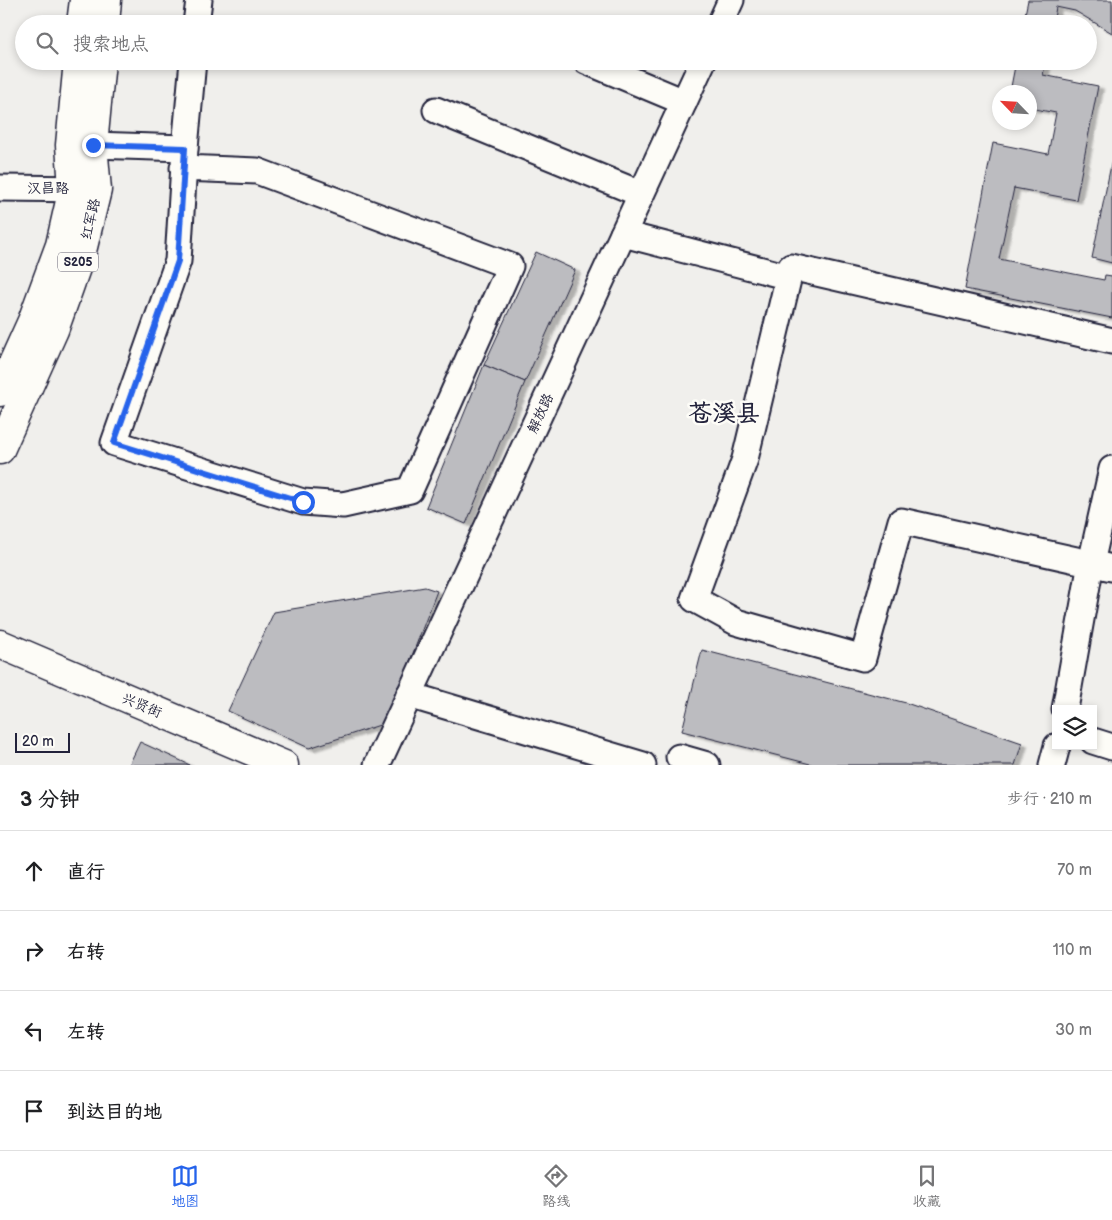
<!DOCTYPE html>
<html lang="zh">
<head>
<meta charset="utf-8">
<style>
  :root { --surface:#fff; --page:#f6f6f6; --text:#202124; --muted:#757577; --line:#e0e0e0; --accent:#2563eb }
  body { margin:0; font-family:"Balsamiq Sans","LXGW WenKai TC",sans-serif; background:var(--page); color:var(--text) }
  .controls { position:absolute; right:15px; bottom:15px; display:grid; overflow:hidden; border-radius:0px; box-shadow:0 2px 8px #0003 }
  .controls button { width:45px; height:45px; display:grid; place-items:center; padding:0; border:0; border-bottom:1px solid var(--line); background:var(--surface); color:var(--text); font:25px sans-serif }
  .compass { position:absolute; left:992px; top:85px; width:45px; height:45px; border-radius:50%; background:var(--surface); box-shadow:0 2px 8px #0003; rotate:295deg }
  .scale { position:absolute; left:15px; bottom:12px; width:55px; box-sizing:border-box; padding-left:5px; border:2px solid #22223b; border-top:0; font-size:14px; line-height:18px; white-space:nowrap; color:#22223b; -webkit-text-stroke:4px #fdfcf7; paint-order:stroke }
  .stop { position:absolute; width:15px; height:15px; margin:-11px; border:4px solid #2563eb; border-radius:50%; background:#fff }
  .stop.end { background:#2563eb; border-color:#fff; box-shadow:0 1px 5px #0008 }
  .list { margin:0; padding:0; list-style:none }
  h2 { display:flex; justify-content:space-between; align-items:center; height:65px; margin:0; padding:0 20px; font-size:21px }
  h2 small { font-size:16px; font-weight:400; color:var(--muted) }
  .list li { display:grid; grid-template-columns:32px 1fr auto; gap:15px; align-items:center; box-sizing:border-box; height:80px; padding:0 20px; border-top:1px solid var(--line) }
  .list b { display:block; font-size:19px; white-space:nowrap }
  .list em { font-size:16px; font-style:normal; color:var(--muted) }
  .icon { flex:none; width:28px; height:28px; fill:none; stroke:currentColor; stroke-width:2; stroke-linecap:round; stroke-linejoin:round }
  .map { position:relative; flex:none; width:1112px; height:765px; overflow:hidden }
  .search { position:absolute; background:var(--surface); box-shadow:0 2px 8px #0003; left:15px; right:15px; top:15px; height:55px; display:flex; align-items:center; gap:12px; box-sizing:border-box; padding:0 18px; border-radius:28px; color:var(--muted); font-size:19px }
  .sheet { height:385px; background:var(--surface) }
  nav { display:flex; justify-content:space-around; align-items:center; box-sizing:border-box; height:70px; border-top:1px solid var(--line); background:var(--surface); font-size:14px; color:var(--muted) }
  nav a { display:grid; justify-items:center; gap:2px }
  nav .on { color:var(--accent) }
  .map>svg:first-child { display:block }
  .building { fill:#bcbcc0; stroke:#22223b; filter:url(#shadow) }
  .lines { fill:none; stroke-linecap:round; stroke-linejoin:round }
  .minor-casing { stroke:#22223b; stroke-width:29 }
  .major-casing { stroke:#22223b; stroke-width:31 }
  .minor { stroke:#fdfcf7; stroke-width:25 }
  .major { stroke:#fdfcf7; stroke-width:28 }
  .route { stroke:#2563eb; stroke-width:6 }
  .labels { text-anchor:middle; stroke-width:5; stroke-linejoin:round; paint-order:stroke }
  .shield { fill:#fdfcf7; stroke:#646373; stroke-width:1 }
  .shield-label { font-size:12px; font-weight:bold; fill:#22223b }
  .street-label { font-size:14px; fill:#22223b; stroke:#fdfcf7 }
  .town-label { font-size:24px; font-weight:bold; fill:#22223b; stroke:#fdfcf7 }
</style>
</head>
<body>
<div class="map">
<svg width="1112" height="765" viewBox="0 0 1112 765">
  <defs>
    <filter id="shadow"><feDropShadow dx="5.5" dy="3" stdDeviation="1" flood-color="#0004"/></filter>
  </defs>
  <rect width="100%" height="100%" fill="#f0efec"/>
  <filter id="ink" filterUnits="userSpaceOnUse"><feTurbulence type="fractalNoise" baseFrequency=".02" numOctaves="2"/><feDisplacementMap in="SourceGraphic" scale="10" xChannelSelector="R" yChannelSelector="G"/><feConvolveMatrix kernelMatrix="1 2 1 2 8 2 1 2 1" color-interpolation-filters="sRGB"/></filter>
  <g filter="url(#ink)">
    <g class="building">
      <path d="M1028,0h84v33l-37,-22 -19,-4 -3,17h-30z"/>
      <path d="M1016,61h30l-3,14 55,11 -22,114 -62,-12 -15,71 105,21 1,-5 7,1v42l-147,-29 28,-146 55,11 8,-41 -26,-5v-16h-20z"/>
      <path d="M1112,160v103l-20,-5z"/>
      <path d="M536,252l39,18 -50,112 -41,-17z"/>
      <path d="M484,365l41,17 -59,142 -40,-17z"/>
      <path d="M425,587l12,4 -51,132 -77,25 -81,-37 46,-99z"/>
      <path d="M702,650l204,53 116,40 -7,22h-201l-132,-34z"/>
      <path d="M140,742l50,23h-61z"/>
    </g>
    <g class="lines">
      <defs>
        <g id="minor">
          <path d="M196,24l3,-24"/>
          <path d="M720,24l11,-24"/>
          <path d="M586,61l98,41"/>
          <path d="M436,110l205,84"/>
          <path d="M93,145l92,3"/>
          <path d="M183,168l74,3 253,95 -100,224 -67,15 -40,-3 -189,-59 64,-182 7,-113 8,-87"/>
          <path d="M0,188l92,1"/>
          <path d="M623,234l166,43"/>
          <path d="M1112,341l-321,-74 -46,192 -51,140 42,23 127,36 38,-137 211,47"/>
          <path d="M409,695l234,70"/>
          <path d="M1065,709l26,-146 21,-94"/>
          <path d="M1093,741l19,6"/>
          <path d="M679,757l28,8"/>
          <path d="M377,765l326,-704"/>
          <path d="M1052,765l5,-19"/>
        </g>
        <g id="major">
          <path d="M81,24l3,-24"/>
          <path d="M105,24l2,-24"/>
          <path d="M0,392l32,-71 28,-76 13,-57 -3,-43 8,-84"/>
          <path d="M0,450l54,-120 28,-79 15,-61 -4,-45 8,-84"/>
          <path d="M0,644l284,121"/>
        </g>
      </defs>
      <use href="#minor" class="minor-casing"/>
      <use href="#major" class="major-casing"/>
      <use href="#minor" class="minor"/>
      <use href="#major" class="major"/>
    </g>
  </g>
  <g class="lines" filter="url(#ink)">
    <path class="route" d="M93,145l92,3 -7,113 -64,182 189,59"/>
  </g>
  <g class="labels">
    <rect class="shield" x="58" y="252.5" width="40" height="19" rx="4"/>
    <g class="shield-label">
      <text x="78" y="266">S205</text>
    </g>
    <g class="street-label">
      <text x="48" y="193">汉昌路</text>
      <text transform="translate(90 219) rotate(-77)" y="5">红军路</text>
      <text transform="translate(540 413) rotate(-65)" y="5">解放路</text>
      <text transform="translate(142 705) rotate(23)" y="5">兴贤街</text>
    </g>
    <g class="town-label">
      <text x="724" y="421">苍溪县</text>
    </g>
  </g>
</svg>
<div class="controls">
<button><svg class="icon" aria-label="layers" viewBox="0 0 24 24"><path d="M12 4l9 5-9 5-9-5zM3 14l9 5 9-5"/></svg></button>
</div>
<svg class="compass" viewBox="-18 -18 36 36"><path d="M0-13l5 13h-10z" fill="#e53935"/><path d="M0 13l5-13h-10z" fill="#757577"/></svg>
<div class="scale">20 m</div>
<div class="stop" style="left:303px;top:502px"></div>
<div class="stop end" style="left:93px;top:145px"></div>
<div class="search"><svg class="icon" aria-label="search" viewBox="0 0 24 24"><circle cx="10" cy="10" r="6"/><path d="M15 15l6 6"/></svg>搜索地点</div>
</div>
<section class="sheet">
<h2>3 分钟<small>步行 · 210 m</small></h2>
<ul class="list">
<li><svg class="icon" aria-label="ahead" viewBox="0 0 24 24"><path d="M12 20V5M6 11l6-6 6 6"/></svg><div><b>直行</b></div><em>70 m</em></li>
<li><svg class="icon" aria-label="right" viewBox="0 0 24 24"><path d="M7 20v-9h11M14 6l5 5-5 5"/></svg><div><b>右转</b></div><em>110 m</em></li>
<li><svg class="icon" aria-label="left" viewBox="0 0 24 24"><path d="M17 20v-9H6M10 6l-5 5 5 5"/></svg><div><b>左转</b></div><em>30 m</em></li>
<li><svg class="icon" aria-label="arrive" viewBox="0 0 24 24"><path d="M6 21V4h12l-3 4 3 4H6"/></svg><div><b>到达目的地</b></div></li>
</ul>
</section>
<nav>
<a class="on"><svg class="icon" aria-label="map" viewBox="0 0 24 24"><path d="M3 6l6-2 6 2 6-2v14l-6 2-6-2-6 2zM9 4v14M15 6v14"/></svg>地图</a>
<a><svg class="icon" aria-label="directions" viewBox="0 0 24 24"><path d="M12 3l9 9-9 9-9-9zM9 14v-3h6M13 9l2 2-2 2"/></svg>路线</a>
<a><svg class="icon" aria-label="saved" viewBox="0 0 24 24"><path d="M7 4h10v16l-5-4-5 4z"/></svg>收藏</a>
</nav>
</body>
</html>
